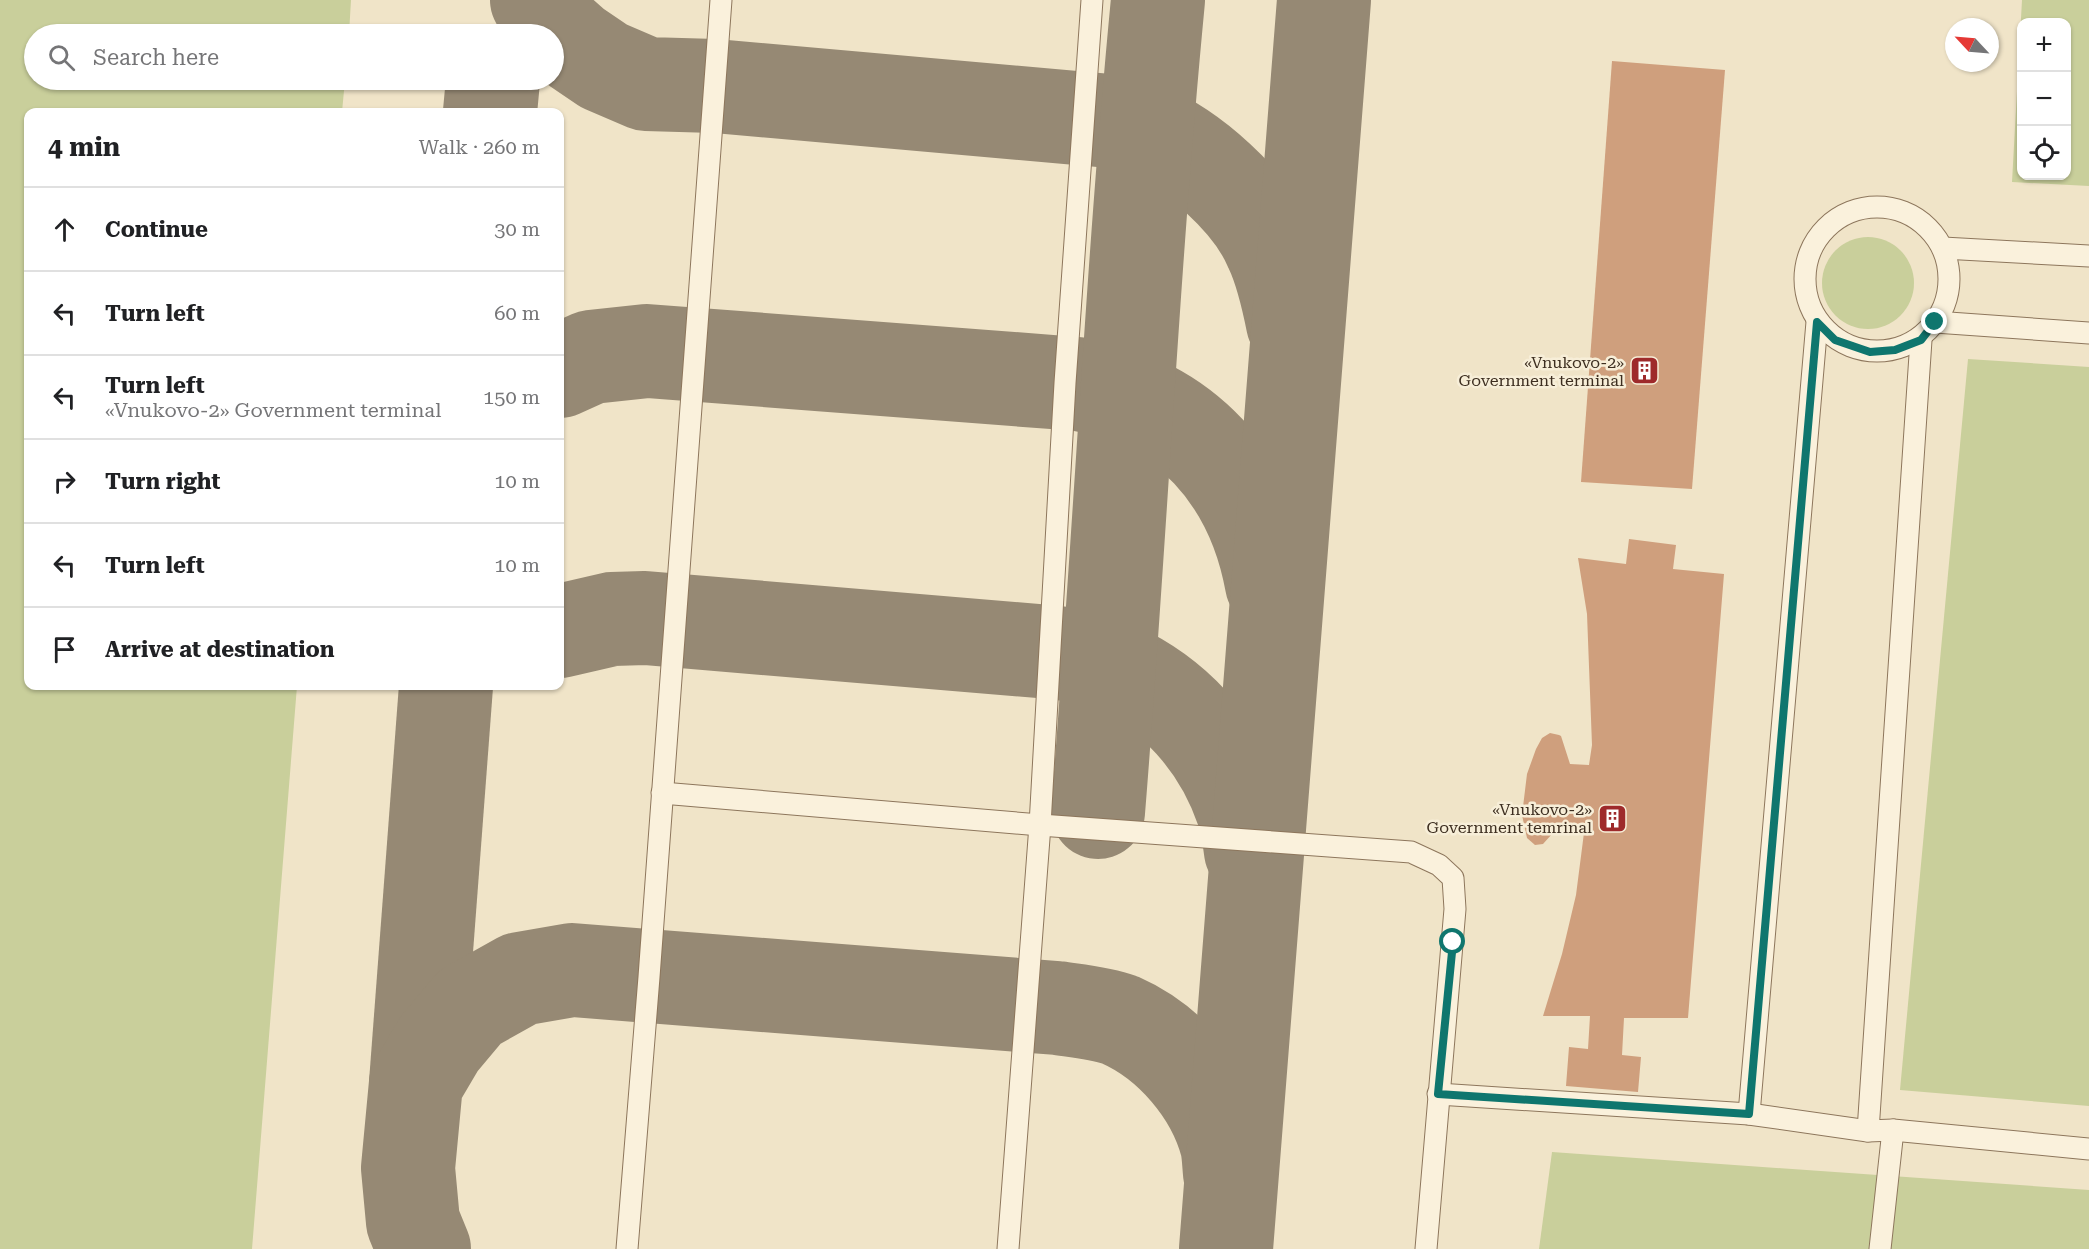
<!DOCTYPE html>
<html lang="en">
<head>
<meta charset="utf-8">
<style>
  :root { --surface:#fff; --page:#f2f2f2; --text:#202124; --muted:#757577; --line:#e0e0e0 }
  body { margin:0; font-family:"Roboto Serif",serif; background:var(--page); color:var(--text) }
  .controls { position:absolute; right:18px; top:18px; display:grid; overflow:hidden; border-radius:12px; box-shadow:0 2px 4px #0004 }
  .controls button { width:54px; height:54px; display:grid; place-items:center; padding:0; border:0; border-bottom:2px solid var(--line); background:var(--surface); color:var(--text); font:30px sans-serif }
  .compass { position:absolute; left:1945px; top:18px; width:54px; height:54px; border-radius:50%; background:var(--surface); box-shadow:0 2px 4px #0004; rotate:296deg }
  .stop { position:absolute; width:18px; height:18px; margin:-14px; border:4px solid #0f766e; border-radius:50%; background:#fff }
  .stop.end { background:#0f766e; border-color:#fff; box-shadow:0 2px 6px #0008 }
  .list { margin:0; padding:0; list-style:none }
  h2 { display:flex; justify-content:space-between; align-items:center; height:78px; margin:0; padding:0 24px; font-size:26px }
  h2 small { font-size:20px; font-weight:400; color:var(--muted) }
  .list li { display:grid; grid-template-columns:39px 1fr auto; gap:18px; align-items:center; box-sizing:border-box; height:84px; padding:0 24px; border-top:2px solid var(--line) }
  .list b { display:block; font-size:22px; white-space:nowrap }
  .list p { margin:0; font-size:20px; white-space:nowrap; color:var(--muted) }
  .list em { font-size:20px; font-style:normal; color:var(--muted) }
  .icon { flex:none; width:33px; height:33px; fill:none; stroke:currentColor; stroke-width:2; stroke-linecap:round; stroke-linejoin:round }
  .map { position:relative; flex:none; width:2089px; height:1249px; overflow:hidden }
  .search { position:absolute; background:var(--surface); box-shadow:0 2px 4px #0004; left:24px; top:24px; width:540px; height:66px; display:flex; align-items:center; gap:15px; box-sizing:border-box; padding:0 21px; border-radius:33px; color:var(--muted); font-size:22px }
  .panel { position:absolute; background:var(--surface); box-shadow:0 2px 4px #0004; left:24px; top:108px; width:540px; height:582px; border-radius:12px }
  .map>svg:first-child { display:block }
  .green { fill:#c9cf9b; fill-rule:evenodd }
  .lines { fill:none; stroke-linecap:round; stroke-linejoin:round }
  .taxiway { stroke:#968974; stroke-width:94 }
  .building { fill:#cf9f7d }
  .lane-casing { stroke:#8d765c; stroke-width:23 }
  .lane { stroke:#faf1dc; stroke-width:21 }
  .route { stroke:#0f766e; stroke-width:8 }
  .labels { text-anchor:middle; stroke-width:5; stroke-linejoin:round; paint-order:stroke }
  .poi-label { font-size:16px; fill:#3d2e20; stroke:#f7eed8; text-anchor:end }
</style>
</head>
<body>
<div class="map">
<svg width="2089" height="1249" viewBox="0 0 2089 1249">
  <rect width="100%" height="100%" fill="#f0e4c8"/>
  <g class="green">
    <path d="M0,0h351l-2,34h-315v46h311l-3,32h-314v574h269l-45,563h-252z"/>
    <path d="M2022,0h67v186l-77,-4zM2022,22h44v154h-44z"/>
    <circle cx="1868" cy="283" r="46"/>
    <path d="M1968,359l121,8v739l-189,-16z"/>
    <path d="M1552,1152l537,38v59h-550z"/>
  </g>
  <g class="lines">
    <g class="taxiway">
      <path d="M537,0l15,26 24,21 28,19 42,18 69,2 395,35c11,3 25,5 36,9 46,19 105,71 125,118 11,23 17,50 22,75"/>
      <path d="M490,112l3,-32"/>
      <path d="M560,371l31,-14 56,-6 431,33c108,18 175,95 194,200"/>
      <path d="M560,631l52,-12 33,-1 405,34c14,2 31,3 45,7 12,3 23,10 33,15 56,29 95,78 115,137 5,13 6,27 8,40"/>
      <path d="M1098,812c22,-271 34,-542 60,-812"/>
      <path d="M416,1083l30,-397"/>
      <path d="M424,1249l-11,-27 -5,-54 8,-85 23,-39 31,-37 50,-28 52,-9 485,38c20,3 43,5 63,12 50,22 93,72 107,125 2,9 2,19 3,28"/>
      <path d="M1226,1249l98,-1249"/>
    </g>
  </g>
  <g class="building">
    <path d="M1612,61l113,9 -33,419 -111,-7z"/>
    <path d="M1629,539l47,6 -3,24 51,5 -36,444h-64l-2,37 19,2 -3,35 -72,-6 3,-39 19,2 2,-33h-47l19,-62 14,-59 9,-70 -23,-2 -19,21 -8,1 -8,-7 -5,-23 5,-41 9,-25 6,-11 8,-5 9,2 2,1 9,28 19,1 3,-20 -5,-131 -9,-56 48,6z"/>
  </g>
  <g class="lines">
    <defs>
      <g id="lane">
        <circle cx="1877" cy="279" r="72"/>
        <path d="M1943,248l146,8"/>
        <path d="M1935,322l154,11"/>
        <path d="M662,793l378,32 371,27 28,13 14,13 2,31 -29,340"/>
        <path d="M1438,1094l311,20 119,17 25,-1 196,19"/>
        <path d="M1749,1114l68,-792"/>
        <path d="M1868,1131l53,-791"/>
        <path d="M627,1249l22,-272 72,-977"/>
        <path d="M1008,1249l32,-424 25,-442 27,-383"/>
        <path d="M1880,1249l13,-119"/>
      </g>
    </defs>
    <use href="#lane" class="lane-casing"/>
    <use href="#lane" class="lane"/>
  </g>
  <g class="lines">
    <path class="route" d="M1453,942l-15,152 311,20 68,-792 18,18 35,12 25,-2 26,-10 14,-18"/>
  </g>
  <defs>
    <symbol id="building-square" viewBox="-11 -11 22 22"><rect x="-9" y="-9" width="18" height="18" rx="4" fill="#9e2a2b" stroke="#f7eed8"/><path d="M-4-6H4V6H1V3H-1V6H-4ZM-2.5-4.3h1.7v1.8h-1.7ZM.8-4.3h1.7v1.8H.8ZM-2.5-1h1.7V.8h-1.7ZM.8-1h1.7V.8H.8Z" fill="#fff"/></symbol>
  </defs>
  <g fill-rule="evenodd">
    <use href="#building-square" x="1628" y="354" width="33" height="33"/>
    <use href="#building-square" x="1596" y="802" width="33" height="33"/>
  </g>
  <g class="labels">
    <g class="poi-label">
      <text x="1624" y="368">«Vnukovo-2»<tspan x="1624" dy="18">Government terminal</tspan></text>
      <text x="1592" y="815">«Vnukovo-2»<tspan x="1592" dy="18">Government temrinal</tspan></text>
    </g>
  </g>
</svg>
<div class="controls">
<button>+</button>
<button>−</button>
<button><svg class="icon" aria-label="locate" viewBox="0 0 24 24"><circle cx="12" cy="12" r="6"/><path d="M12 2v4M12 18v4M2 12h4M18 12h4"/></svg></button>
</div>
<svg class="compass" viewBox="-18 -18 36 36"><path d="M0-13l5 13h-10z" fill="#e53935"/><path d="M0 13l5-13h-10z" fill="#757577"/></svg>
<div class="stop" style="left:1453px;top:942px"></div>
<div class="stop end" style="left:1935px;top:322px"></div>
<div class="search"><svg class="icon" aria-label="search" viewBox="0 0 24 24"><circle cx="10" cy="10" r="6"/><path d="M15 15l6 6"/></svg>Search here</div>
<section class="panel">
<h2>4 min<small>Walk · 260 m</small></h2>
<ul class="list">
<li><svg class="icon" aria-label="ahead" viewBox="0 0 24 24"><path d="M12 20V5M6 11l6-6 6 6"/></svg><div><b>Continue</b></div><em>30 m</em></li>
<li><svg class="icon" aria-label="left" viewBox="0 0 24 24"><path d="M17 20v-9H6M10 6l-5 5 5 5"/></svg><div><b>Turn left</b></div><em>60 m</em></li>
<li><svg class="icon" aria-label="left" viewBox="0 0 24 24"><path d="M17 20v-9H6M10 6l-5 5 5 5"/></svg><div><b>Turn left</b><p>«Vnukovo-2» Government terminal</p></div><em>150 m</em></li>
<li><svg class="icon" aria-label="right" viewBox="0 0 24 24"><path d="M7 20v-9h11M14 6l5 5-5 5"/></svg><div><b>Turn right</b></div><em>10 m</em></li>
<li><svg class="icon" aria-label="left" viewBox="0 0 24 24"><path d="M17 20v-9H6M10 6l-5 5 5 5"/></svg><div><b>Turn left</b></div><em>10 m</em></li>
<li><svg class="icon" aria-label="arrive" viewBox="0 0 24 24"><path d="M6 21V4h12l-3 4 3 4H6"/></svg><div><b>Arrive at destination</b></div></li>
</ul>
</section>
</div>
</body>
</html>
